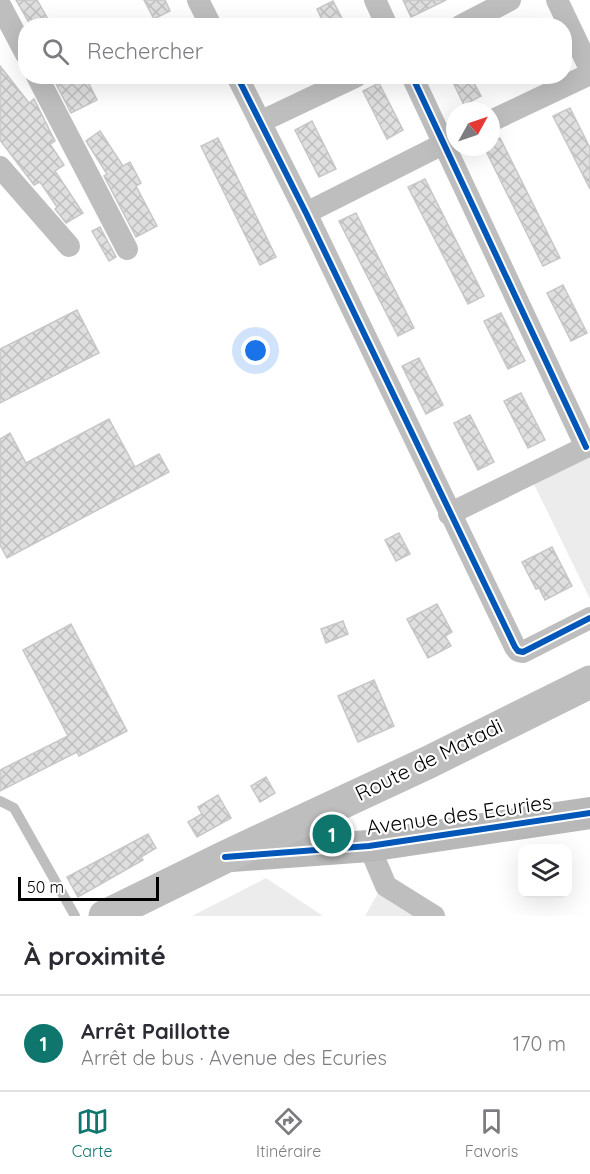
<!DOCTYPE html>
<html lang="fr">
<head>
<meta charset="utf-8">
<style>
  :root { --surface:#fff; --page:#f7f7f7; --text:#2b2b33; --muted:#7c7c81; --line:#e1e1e2; --accent:#0f766e }
  body { margin:0; font-family:Quicksand,sans-serif; background:var(--page); color:var(--text) }
  .controls { position:absolute; right:18px; bottom:18px; display:grid; overflow:hidden; border-radius:12px; box-shadow:0 6px 24px #0002 }
  .controls button { width:54px; height:54px; display:grid; place-items:center; padding:0; border:0; border-bottom:2px solid var(--line); background:var(--surface); color:var(--text); font:30px sans-serif }
  .compass { position:absolute; left:446px; top:102px; width:54px; height:54px; border-radius:50%; background:var(--surface); box-shadow:0 6px 24px #0002; rotate:50deg }
  .scale { position:absolute; left:18px; bottom:15px; width:141px; box-sizing:border-box; padding-left:6px; border:3px solid #000; border-top:0; font-size:16px; line-height:21px; white-space:nowrap; color:#000; -webkit-text-stroke:4px #fff; paint-order:stroke }
  .you { position:absolute; left:256px; top:351px; width:21px; height:21px; margin:-15px; border:4px solid #fff; border-radius:50%; background:#1a73e8; box-shadow:0 0 0 9px #1a73e833 }
  .badge { display:grid; place-items:center; width:39px; height:39px; border-radius:50%; background:var(--accent); color:#fff; font-size:20px; font-weight:700 }
  .pin { position:absolute; translate:-50% -50%; border:3px solid #fff; box-shadow:0 2px 6px #0006 }
  .list { margin:0; padding:0; list-style:none }
  h2 { display:flex; justify-content:space-between; align-items:center; height:78px; margin:0; padding:0 24px; font-size:26px }
  h2 small { font-size:20px; font-weight:400; color:var(--muted) }
  .list li { display:grid; grid-template-columns:39px 1fr auto; gap:18px; align-items:center; box-sizing:border-box; height:96px; padding:0 24px; border-top:2px solid var(--line) }
  .list b { display:block; font-size:22px; white-space:nowrap }
  .list p { margin:0; font-size:20px; white-space:nowrap; color:var(--muted) }
  .list em { font-size:20px; font-style:normal; color:var(--muted) }
  .icon { flex:none; width:33px; height:33px; fill:none; stroke:currentColor; stroke-width:2; stroke-linecap:round; stroke-linejoin:round }
  .map { position:relative; flex:none; width:590px; height:916px; overflow:hidden }
  .search { position:absolute; background:var(--surface); box-shadow:0 6px 24px #0002; left:18px; right:18px; top:18px; height:66px; display:flex; align-items:center; gap:15px; box-sizing:border-box; padding:0 21px; border-radius:24px; color:var(--muted); font-size:22px }
  .sheet { height:174px; background:var(--surface) }
  nav { display:flex; justify-content:space-around; align-items:center; box-sizing:border-box; height:84px; border-top:2px solid var(--line); background:var(--surface); font-size:16px; color:var(--muted) }
  nav a { display:grid; justify-items:center; gap:3px }
  nav .on { color:var(--accent) }
  .map>svg:first-child { display:block }
  .pitch { fill:#ececec }
  .building { fill:url(#building-cross-hatch); stroke:#c7c7c7; stroke-width:1.5 }
  .lines { fill:none; stroke-linecap:round; stroke-linejoin:round }
  .lane { stroke:#bebebe; stroke-width:10 }
  .street { stroke:#bebebe; stroke-width:22 }
  .secondary { stroke:#b8b8b8; stroke-width:32 }
  .primary { stroke:#bebebe; stroke-width:33 }
  .cycleway-casing { stroke:#fff; stroke-width:10 }
  .cycleway { stroke:#0057b8; stroke-width:6 }
  .labels { text-anchor:middle; stroke-width:4.5; stroke-linejoin:round; paint-order:stroke }
  .street-label { font-size:21px; fill:#000; stroke:#fff }
</style>
</head>
<body>
<div class="map">
<svg width="590" height="916" viewBox="0 0 590 916">
  <defs>
    <pattern id="building-cross-hatch" width="8" height="8" patternUnits="userSpaceOnUse" patternTransform="scale(1.5)"><rect width="8" height="8" fill="#dfdfdf"/><path d="M0 0l8 8M0 8l8-8" fill="none" stroke="#bebebe"/></pattern>
  </defs>
  <rect width="100%" height="100%" fill="#fff"/>
  <g class="pitch">
    <path d="M590,454v145l-57,-117z"/>
    <path d="M266,878l57,38h-131z"/>
    <path d="M378,893l37,23h-50z"/>
  </g>
  <g class="building">
    <path d="M16,0h21l15,26h-21z"/>
    <path d="M144,0h21l5,11 -16,8z"/>
    <path d="M403,0h43l-35,17z"/>
    <path d="M333,1l13,25h-21l-8,-17z"/>
    <path d="M0,66l29,37 5,-4 21,42 -5,3 14,21 -9,6 28,42 -17,10 -11,-14 2,-2 -17,-25 -6,3 -34,-45z"/>
    <path d="M52,76h33l12,24 -26,13z"/>
    <path d="M450,76h20l11,20 -17,9z"/>
    <path d="M379,83l24,47 -16,9 -24,-48z"/>
    <path d="M570,108l20,40v41l-37,-73z"/>
    <path d="M312,121l24,48 -17,8 -24,-47z"/>
    <path d="M100,131l23,35 7,-4 11,21 -5,3 21,40 -21,11 -32,-61 3,-2 -21,-33z"/>
    <path d="M218,138l58,119 -16,8 -59,-119z"/>
    <path d="M500,138l60,120 -17,8 -59,-119h7v-5z"/>
    <path d="M425,179l59,117 -16,8 -60,-117z"/>
    <path d="M356,213l58,115 -16,8 -59,-115z"/>
    <path d="M100,227l16,30 -7,4 -17,-30z"/>
    <path d="M563,285l24,48 -16,8 -24,-48z"/>
    <path d="M77,310l22,43 -99,50v-54z"/>
    <path d="M501,313l24,48 -17,8 -24,-48z"/>
    <path d="M419,358l24,47 -17,9 -24,-48z"/>
    <path d="M521,393l24,47 -17,8 -24,-47z"/>
    <path d="M470,415l24,47 -16,8 -24,-47z"/>
    <path d="M109,419l26,48 24,-13 10,18 -162,86 -7,-13v-106l10,-6 16,30z"/>
    <path d="M399,533l11,21 -14,7 -11,-21z"/>
    <path d="M552,547l20,39 -27,14 -6,-12 -3,1 -14,-27z"/>
    <path d="M437,604l15,28 -7,4 6,10 -23,12 -21,-39z"/>
    <path d="M343,621l5,13 -22,9 -5,-14z"/>
    <path d="M71,624l56,107 -48,25 -2,-4 -77,39v-21l68,-34 -45,-86z"/>
    <path d="M374,680l20,46 -36,16 -20,-46z"/>
    <path d="M266,777l9,16 -15,9 -9,-16z"/>
    <path d="M218,795l13,23 -34,19 -9,-15 14,-8 -4,-7z"/>
    <path d="M148,834l8,14 -15,9 2,3 -65,37 -11,-20z"/>
  </g>
  <g class="lines">
    <path class="lane" d="M0,801l14,7 61,108"/>
    <g class="street">
      <path d="M198,0l13,26"/>
      <path d="M375,0l12,26"/>
      <path d="M557,0l33,69"/>
      <path d="M0,5l26,49"/>
      <path d="M460,26l50,-26"/>
      <path d="M37,76l90,173"/>
      <path d="M237,76l69,137 209,434 3,4 5,1 67,-34"/>
      <path d="M412,76l174,371"/>
      <path d="M491,121l99,-47"/>
      <path d="M260,122l97,-46"/>
      <path d="M0,167l69,79"/>
      <path d="M306,213l149,-75"/>
      <path d="M449,514l141,-69"/>
      <path d="M369,846l17,40 48,30"/>
    </g>
    <path class="secondary" d="M231,856l138,-10 221,-33"/>
    <path class="primary" d="M105,916l120,-59 204,-95 161,-80"/>
    <defs>
      <g id="cycleway">
        <path d="M237,76l69,137 209,434 3,4 5,1 67,-34"/>
        <path d="M412,76l174,371"/>
        <path d="M225,857l144,-11 221,-33"/>
      </g>
    </defs>
    <use href="#cycleway" class="cycleway-casing"/>
    <use href="#cycleway" class="cycleway"/>
  </g>
  <g class="labels">
    <g class="street-label">
      <text transform="translate(429 760) rotate(-26)" y="7">Route de Matadi</text>
      <text transform="translate(459 815) rotate(-8)" y="7">Avenue des Ecuries</text>
    </g>
  </g>
</svg>
<div class="controls">
<button><svg class="icon" aria-label="layers" viewBox="0 0 24 24"><path d="M12 4l9 5-9 5-9-5zM3 14l9 5 9-5"/></svg></button>
</div>
<svg class="compass" viewBox="-18 -18 36 36"><path d="M0-13l5 13h-10z" fill="#e53935"/><path d="M0 13l5-13h-10z" fill="#7c7c81"/></svg>
<div class="scale">50 m</div>
<div class="you"></div>
<div class="pin badge" style="left:332px;top:834px">1</div>
<div class="search"><svg class="icon" aria-label="search" viewBox="0 0 24 24"><circle cx="10" cy="10" r="6"/><path d="M15 15l6 6"/></svg>Rechercher</div>
</div>
<section class="sheet">
<h2>À proximité<small></small></h2>
<ul class="list">
<li><span class="badge">1</span><div><b>Arrêt Paillotte</b><p>Arrêt de bus · Avenue des Ecuries</p></div><em>170 m</em></li>
</ul>
</section>
<nav>
<a class="on"><svg class="icon" aria-label="map" viewBox="0 0 24 24"><path d="M3 6l6-2 6 2 6-2v14l-6 2-6-2-6 2zM9 4v14M15 6v14"/></svg>Carte</a>
<a><svg class="icon" aria-label="directions" viewBox="0 0 24 24"><path d="M12 3l9 9-9 9-9-9zM9 14v-3h6M13 9l2 2-2 2"/></svg>Itinéraire</a>
<a><svg class="icon" aria-label="saved" viewBox="0 0 24 24"><path d="M7 4h10v16l-5-4-5 4z"/></svg>Favoris</a>
</nav>
</body>
</html>
